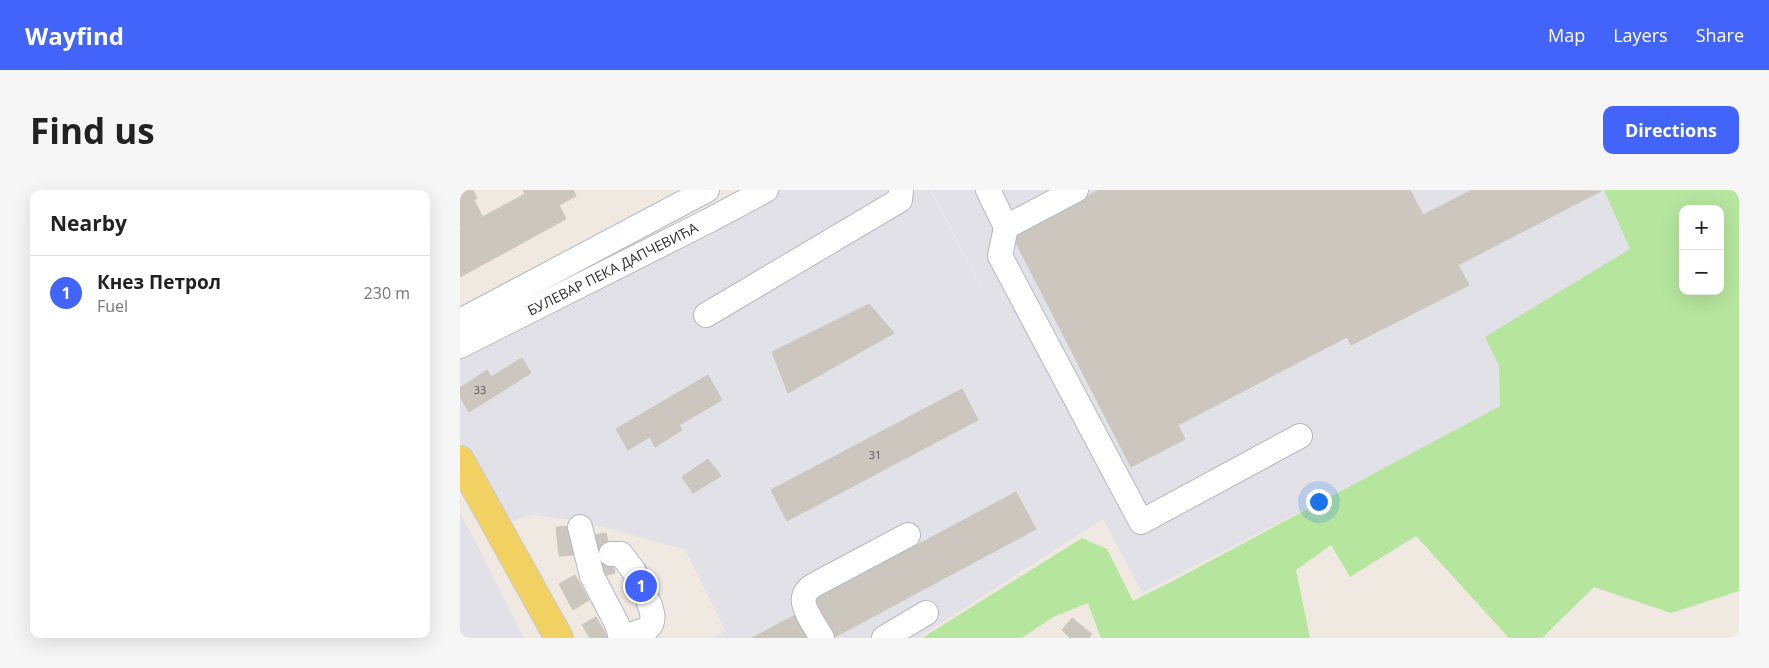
<!DOCTYPE html>
<html lang="en">
<head>
<meta charset="utf-8">
<style>
  :root { --surface:#fff; --page:#f6f6f6; --text:#222; --muted:#767676; --line:#e0e0e0; --accent:#4264fb }
  body { margin:0; font-family:"Open Sans",sans-serif; background:var(--page); color:var(--text) }
  .controls { position:absolute; right:15px; top:15px; display:grid; overflow:hidden; border-radius:10px; box-shadow:0 5px 20px #0002 }
  .controls button { width:45px; height:45px; display:grid; place-items:center; padding:0; border:0; border-bottom:1px solid var(--line); background:var(--surface); color:var(--text); font:25px sans-serif }
  .you { position:absolute; left:858px; top:311px; width:18px; height:18px; margin:-12px; border:4px solid #fff; border-radius:50%; background:#1a73e8; box-shadow:0 0 0 8px #1a73e833 }
  .badge { display:grid; place-items:center; width:32px; height:32px; border-radius:50%; background:var(--accent); color:#fff; font-size:16px; font-weight:700 }
  .pin { position:absolute; translate:-50% -50%; border:2px solid #fff; box-shadow:0 1px 5px #0006 }
  .list { margin:0; padding:0; list-style:none }
  h2 { display:flex; justify-content:space-between; align-items:center; height:65px; margin:0; padding:0 20px; font-size:21px }
  h2 small { font-size:16px; font-weight:400; color:var(--muted) }
  .list li { display:grid; grid-template-columns:32px 1fr auto; gap:15px; align-items:center; box-sizing:border-box; height:75px; padding:0 20px; border-top:1px solid var(--line) }
  .list b { display:block; font-size:19px; white-space:nowrap }
  .list p { margin:0; font-size:16px; white-space:nowrap; color:var(--muted) }
  .list em { font-size:16px; font-style:normal; color:var(--muted) }
  .map { position:relative; flex:none; width:1279px; height:448px; overflow:hidden; border-radius:10px }
  header { display:flex; align-items:center; gap:30px; box-sizing:border-box; height:70px; padding:0 25px; background:var(--accent); color:#fff }
  header strong { font-size:24px }
  nav { display:flex; gap:28px; margin-inline-start:auto; font-size:18px }
  .intro { display:flex; align-items:center; justify-content:space-between; box-sizing:border-box; height:120px; padding:0 30px }
  h1 { margin:0; font-size:35px }
  .button { padding:12px 22px; border-radius:10px; background:var(--accent); color:#fff; font-size:18px; font-weight:700 }
  main { display:flex; gap:30px; padding:0 30px }
  aside { flex:1; background:var(--surface); border-radius:10px; box-shadow:0 5px 20px #0002 }
  .map>svg:first-child { display:block }
  .industrial { fill:#e3e1e8 }
  .green { fill:#b6e59e; fill-rule:evenodd }
  .building { fill:#cbc7bf; stroke:#cbc5ba }
  .lines { fill:none; stroke-linecap:round; stroke-linejoin:round }
  .minor-tunnel { stroke:#c8c4bd; stroke-width:24; stroke-dasharray:24 12; stroke-linecap:butt }
  .minor-casing { stroke:#b4b7c1; stroke-width:26 }
  .major-casing { stroke:#c9c9c9; stroke-width:30 }
  .minor { stroke:#fff; stroke-width:24 }
  .major { stroke:#f2d163; stroke-width:28 }
  .labels { text-anchor:middle; stroke-width:5; stroke-linejoin:round; paint-order:stroke }
  .number-label { font-size:11px; fill:#555452 }
  .street-label { font-size:14px; fill:#2e2e2e; stroke:#fff }
</style>
</head>
<body>
<header>
<strong>Wayfind</strong>
<nav><a>Map</a><a>Layers</a><a>Share</a></nav>
</header>
<div class="intro"><h1>Find us</h1><a class="button">Directions</a></div>
<main>
<aside>
<h2>Nearby<small></small></h2>
<ul class="list">
<li><span class="badge">1</span><div><b>Кнез Петрол</b><p>Fuel</p></div><em>230 m</em></li>
</ul>
</aside>
<div class="map">
<svg width="1279" height="448" viewBox="0 0 1279 448">
  <rect width="100%" height="100%" fill="#efe9e1"/>
  <g class="industrial">
    <path d="M306,0h164l70,133 -69,-133h808l-19,19h-37v82h31l-358,192 -214,110 -39,-74 -185,119h-205l12,-8 -40,-81 -105,-28 -48,-6 -35,11 -37,-66v-114z"/>
    <path d="M0,323l22,41 42,84h-64z"/>
  </g>
  <path class="green" d="M1144,0h135v401l-68,22 -77,-26 -52,51h-33l-93,-102 -66,41 -19,-32 -35,25 14,68h-209l-13,-35 -35,14 -31,21h-100l160,-100 25,11 26,52 38,-19 329,-176 -1,-40 -14,-29 145,-88zM1223,19h37v82h-37z"/>
  <g class="building">
    <path d="M0,0h13l4,8 -3,2 8,16 -21,12 -1,-3z"/>
    <path d="M63,0h50l3,6 -39,21z"/>
    <path d="M639,0h311l13,25 49,-25 129,1 -143,74 11,20 -118,60 -4,-8 -169,88 7,14 -54,28 -119,-232z"/>
    <path d="M65,4l12,23 22,-12 7,14 -106,58v-48z"/>
    <path d="M409,114l25,29 -106,60 -16,-41z"/>
    <path d="M62,168l9,15 -30,19 -10,-15z"/>
    <path d="M27,180l14,22 -32,20 -9,-15v-9z"/>
    <path d="M248,185l14,25 -43,25 3,5 -27,17 -5,-10 -22,13 -12,-21z"/>
    <path d="M502,199l16,31 -191,101 -16,-31z"/>
    <path d="M248,269l13,17 -28,17 -11,-16z"/>
    <path d="M556,302l20,37 -203,109 -24,-35z"/>
    <path d="M110,336l3,29 -14,1 -3,-29z"/>
    <path d="M146,343l9,40 -17,4 -9,-41z"/>
    <path d="M185,374l15,33 -22,11 -15,-33z"/>
    <path d="M115,385l14,25 -16,10 -14,-26z"/>
    <path d="M337,424l13,24h-58z"/>
    <path d="M136,427l12,21h-18l-8,-13z"/>
    <path d="M612,428l20,16 -3,4h-19l-8,-8z"/>
  </g>
  <g class="lines">
    <path class="minor-tunnel" d="M173,380l16,33"/>
    <defs>
      <g id="minor">
        <path d="M528,0l18,37 70,-37"/>
        <path d="M546,37l-6,29 141,266 159,-86"/>
        <path d="M246,125l194,-115 1,-10"/>
        <path d="M0,131l247,-131"/>
        <path id="s1" d="M0,156l250,-126 56,-30"/>
        <path d="M120,337l12,49 25,48 4,14 26,-9c9,-8 5,-17 2,-26"/>
        <path d="M151,364h10l12,16"/>
        <path d="M362,448c-5,-9 -21,-31 -18,-41 1,-5 5,-9 10,-12l94,-50"/>
        <path d="M424,448l42,-25"/>
      </g>
      <path id="major" d="M0,270l99,178"/>
    </defs>
    <use href="#minor" class="minor-casing"/>
    <use href="#major" class="major-casing"/>
    <use href="#minor" class="minor"/>
    <use href="#major" class="major"/>
  </g>
  <g class="labels">
    <g class="number-label">
      <text x="20" y="204">33</text>
      <text x="415" y="269">31</text>
    </g>
    <g class="street-label">
      <text dy="5" stroke="none"><textPath href="#s1" startOffset="171">БУЛЕВАР ПЕКА ДАПЧЕВИЋА</textPath></text>
    </g>
  </g>
</svg>
<div class="controls">
<button>+</button>
<button>−</button>
</div>
<div class="you"></div>
<div class="pin badge" style="left:181px;top:396px">1</div>
</div>
</main>
</body>
</html>
